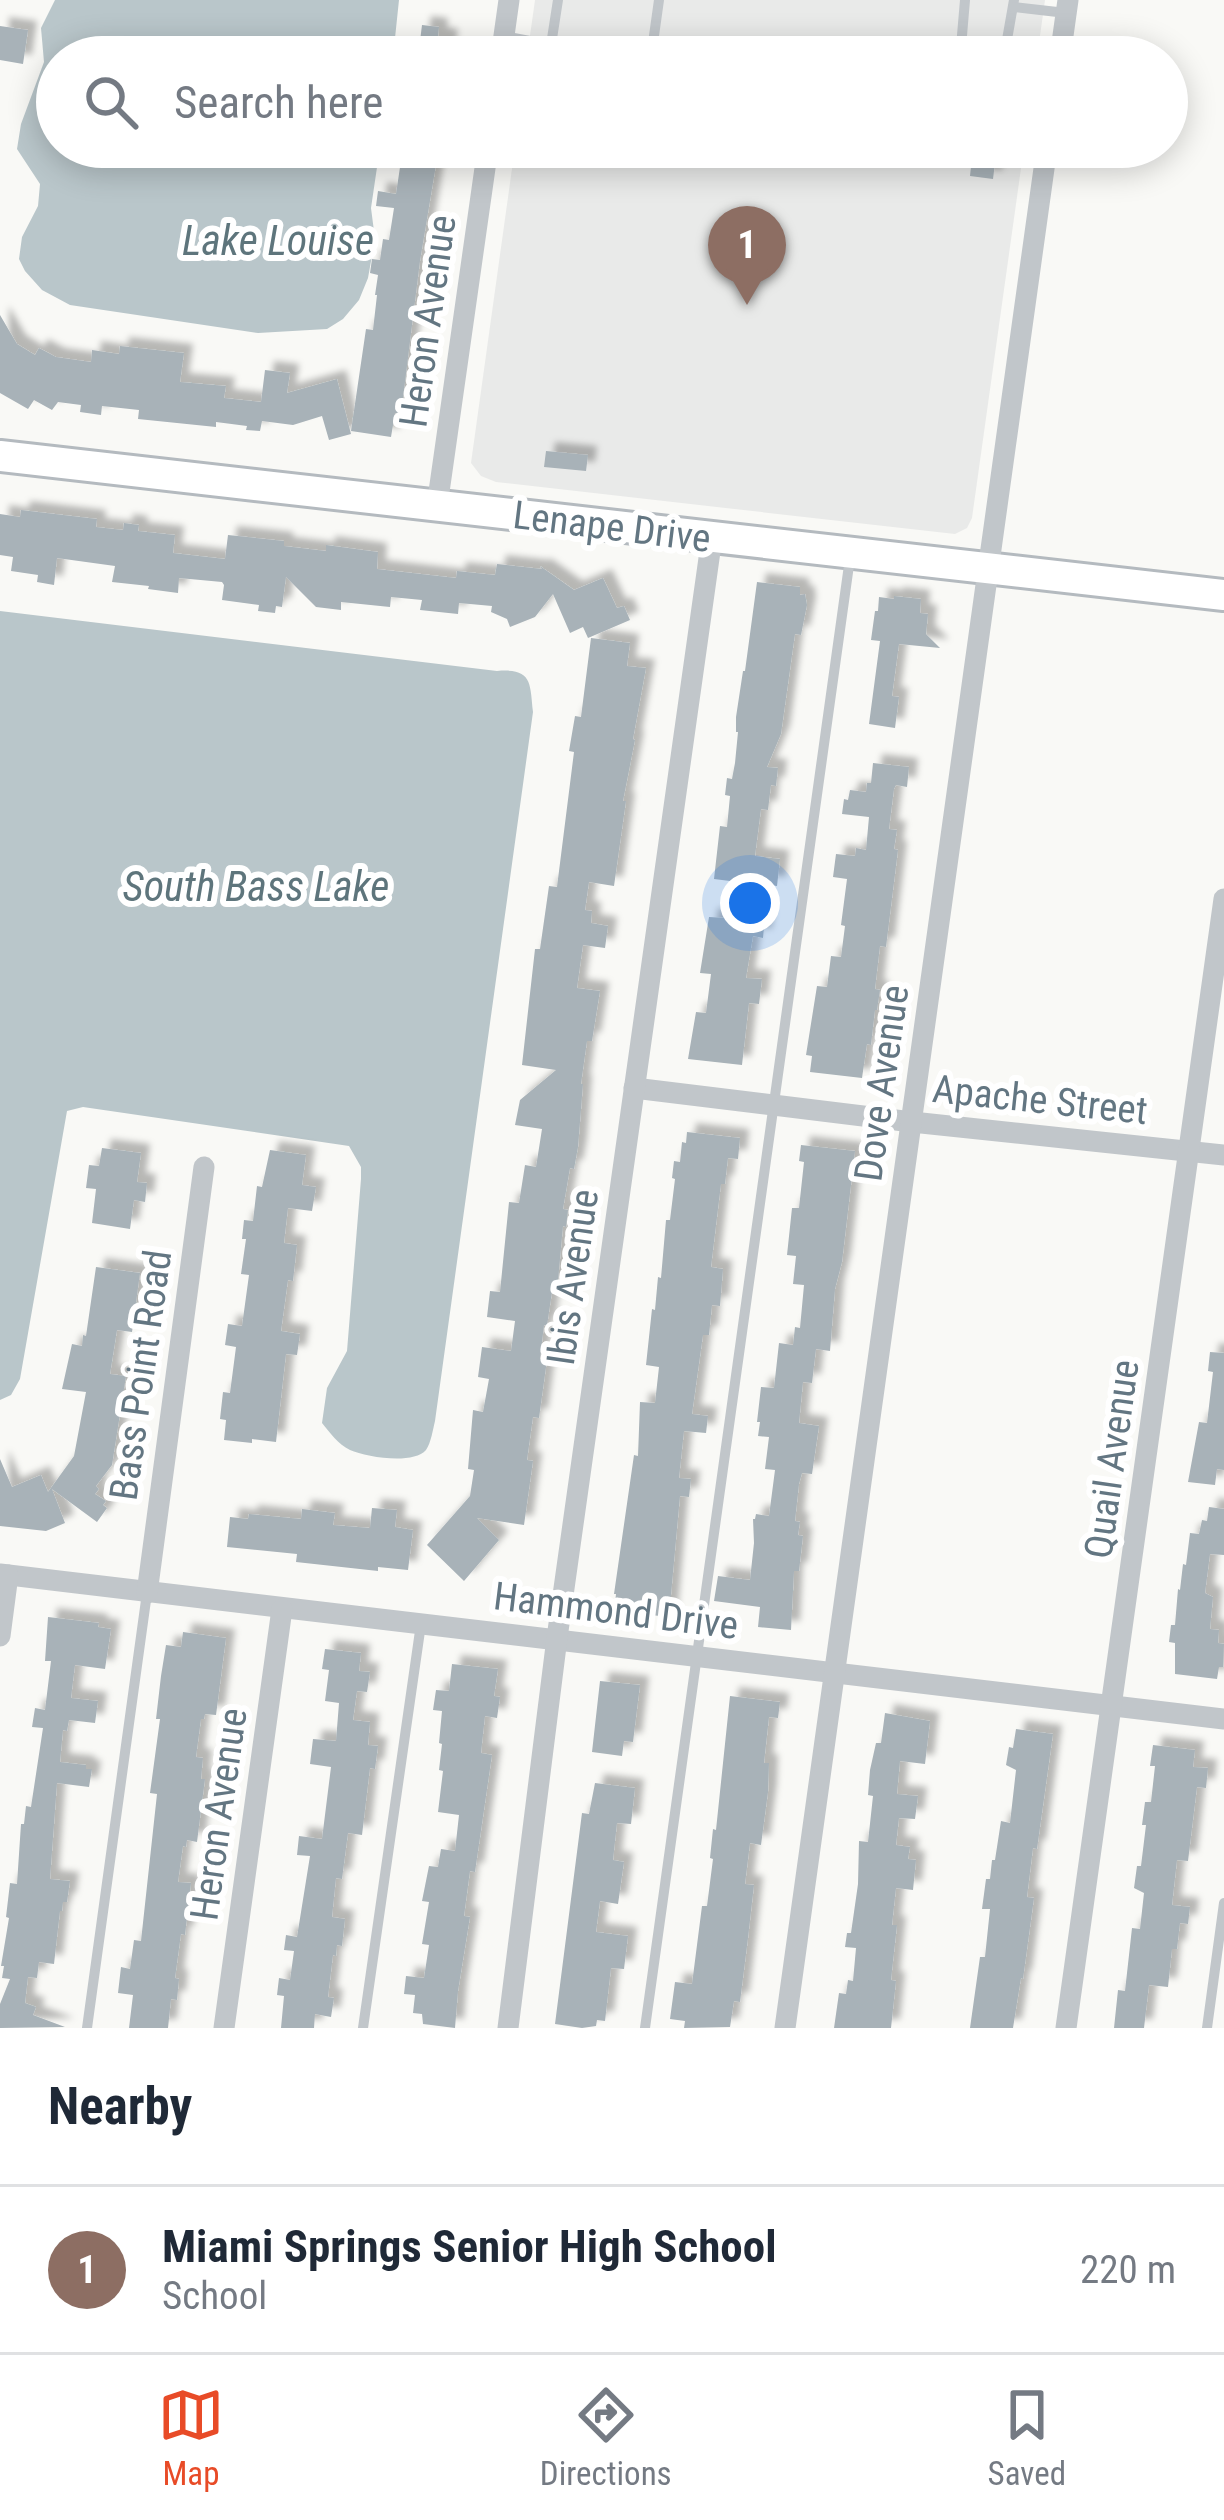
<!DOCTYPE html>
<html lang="en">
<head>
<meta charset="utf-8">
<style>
  :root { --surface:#fff; --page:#f6f6f7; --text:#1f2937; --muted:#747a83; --line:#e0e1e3; --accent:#e84b27 }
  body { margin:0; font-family:"Roboto Condensed",sans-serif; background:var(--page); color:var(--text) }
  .you { position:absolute; left:750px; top:903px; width:42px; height:42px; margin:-30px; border:9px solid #fff; border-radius:50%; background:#1a73e8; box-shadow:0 0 0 18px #1a73e833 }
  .badge { display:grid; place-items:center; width:78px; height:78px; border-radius:50%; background:var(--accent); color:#fff; font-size:39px; font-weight:700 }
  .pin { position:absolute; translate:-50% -99px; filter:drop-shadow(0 3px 6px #0008) }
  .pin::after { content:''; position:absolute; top:63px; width:42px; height:36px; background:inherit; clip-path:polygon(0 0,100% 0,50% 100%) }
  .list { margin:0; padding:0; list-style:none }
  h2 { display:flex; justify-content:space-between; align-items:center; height:156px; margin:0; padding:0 48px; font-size:51px }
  h2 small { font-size:39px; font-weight:400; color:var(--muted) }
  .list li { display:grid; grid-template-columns:78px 1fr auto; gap:36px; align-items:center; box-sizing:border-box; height:168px; padding:0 48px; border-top:3px solid var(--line) }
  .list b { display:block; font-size:45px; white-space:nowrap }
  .list p { margin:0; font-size:39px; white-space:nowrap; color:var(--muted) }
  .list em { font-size:39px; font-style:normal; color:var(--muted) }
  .icon { flex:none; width:66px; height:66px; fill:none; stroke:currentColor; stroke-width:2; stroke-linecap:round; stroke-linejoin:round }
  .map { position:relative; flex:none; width:1224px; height:2028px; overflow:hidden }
  .search { position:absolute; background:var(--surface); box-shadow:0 6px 30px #0003; left:36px; right:36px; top:36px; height:132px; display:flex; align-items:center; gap:30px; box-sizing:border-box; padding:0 42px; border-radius:66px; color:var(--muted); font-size:45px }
  .sheet { height:324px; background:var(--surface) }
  nav { display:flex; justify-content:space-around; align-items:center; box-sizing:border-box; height:168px; border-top:3px solid var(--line); background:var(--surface); font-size:33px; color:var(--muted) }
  nav a { display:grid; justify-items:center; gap:6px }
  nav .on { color:var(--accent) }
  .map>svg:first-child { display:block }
  .built { fill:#e9eae9 }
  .water { fill:#b9c6ca }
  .building { fill:#a8b2b8; filter:url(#shadow) }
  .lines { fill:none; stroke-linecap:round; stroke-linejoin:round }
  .secondary-casing { stroke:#b4babf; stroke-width:36 }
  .lane { stroke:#c1c6ca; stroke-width:10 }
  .street { stroke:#c1c6ca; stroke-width:21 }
  .secondary { stroke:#fff; stroke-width:30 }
  .labels { text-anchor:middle; stroke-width:12; stroke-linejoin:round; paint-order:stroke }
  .street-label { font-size:39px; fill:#637682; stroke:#fff }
  .water-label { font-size:42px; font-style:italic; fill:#5e757c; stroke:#fff }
</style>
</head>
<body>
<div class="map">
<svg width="1224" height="2028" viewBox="0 0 1224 2028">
  <defs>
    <filter id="shadow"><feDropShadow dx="9" dy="-9" stdDeviation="3" flood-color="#0004"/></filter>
  </defs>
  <rect width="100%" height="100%" fill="#f9f9f6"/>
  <g class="built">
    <path d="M535,0h510l-8,57h-510z"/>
    <path d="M515,147h509l-52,371 -5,10 -12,6 -459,-52 -15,-6 -10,-13z"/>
  </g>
  <g class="water">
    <path d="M55,0h344l-6,57h-336v90h323l-9,61 4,31 -7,39 -9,22 -16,19 -16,10 -69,4 -188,-28 -28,-15 -17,-19 -6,-12 3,-22 16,-31 2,-22 -23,-35 4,-25 23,-62 -3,-34z"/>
    <path d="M0,611l497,60c35,-3 33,11 36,41l-98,709c-2,8 -4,22 -9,29 -13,15 -60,7 -76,0 -12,-6 -20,-17 -28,-27l5,-35 20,-37 14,-172v-12l-12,-21 -266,-39 -16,4 -47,268 -9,16 -11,5z"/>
  </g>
  <g class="building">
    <path d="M422,25l17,2 -1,9 11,2 -2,19h-29z"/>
    <path d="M0,26l28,4 -5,34 -23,-4z"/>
    <path d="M403,147h36l-19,114 -19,153 -6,-1 -4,24 -40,-6 15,-102 7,1 4,-35h-2l3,-20 -8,-2 2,-14 8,1 3,-21 6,1 5,-32 -18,-2 2,-15 18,3z"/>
    <path d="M973,147h24l-4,32 -23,-3z"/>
    <path d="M0,315l17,29 18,11 4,-7 17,9 35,5 1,-12 27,4 1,-8 64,7 -4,29 46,4 -2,12 37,4 4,-32 25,3 -3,20 50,-14 14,55 -22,6 -7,-24 -29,9 -31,-4 -2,10 -14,-1 1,-4 -31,-4v5l-78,-8 1,-9 -37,-4 -1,9 -21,-3 1,-7 -23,-3 -6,8 -18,-10 -6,9 -28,-16z"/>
    <path d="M546,451l42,4 -2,16 -42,-4z"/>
    <path d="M21,510l76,9 -1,8 27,3 1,-7 15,2 -1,6 37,4 -2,18 52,6 3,-24 56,6v5l42,5v-6l52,7 -1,17 79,9 1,-7 38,4 2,-11 45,5 -2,-3 34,24 29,-12 14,30 7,-2 6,14 -42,18 -5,-11 -13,6 -17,-39 -18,23 -25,10 -3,-8 -16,-7 1,-6 -33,-3 -1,11 -38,-4 2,-10 -31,-3 -1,10 -49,-5v8l-25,-3 -30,-30 -4,30 -6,-1 -1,7 -17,-2 1,-6 -37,-5 2,-15 -2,-3 -43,-4 -1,15 -30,-4 1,-3 -37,-4 3,-16 -58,-8 -3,27 -17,-3 1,-7 -27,-4 2,-14 -13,-2v-41l20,3z"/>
    <path d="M757,582l43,5v8l5,-1 2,11 -6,30 -6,-1 -14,100 -14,33 11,1 -2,18 -5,-1 -3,25 -7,-1 -6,47 25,3 -3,27 -19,-2 -3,32 10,1 -2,21 -10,-2 -7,42 16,1 -3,25 -10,-1 -7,62 -54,-6 8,-47 10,1 5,-39 -11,-1 9,-56 16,1 5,-37 -16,-2 6,-53 7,1 3,-31 -5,-1 2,-17 5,1 3,-16 3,-31h-2v-15l7,-46h2z"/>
    <path d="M894,596l27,3 -1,14 8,1 -2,20 14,14 -41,-4 -7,52 7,1 -4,31 -26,-4 11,-83 -9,-1 4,-29h3l1,-14 15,2z"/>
    <path d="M591,638l39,5 -3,23 19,2 -13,71 2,1 -12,61h3l-12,85 -25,-4 -4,28 7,1 -1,12 17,3 -3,22 -22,-3 -6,43 23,3 -8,50h-5l-6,43h2l-5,63 -4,22 -4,-1 -7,41 5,1 -2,17 -3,-1 -6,66h-5l-5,34 -3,-1 -4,34 7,1 -8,58 -6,-1 -6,43 6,1 -9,64 -47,-7 22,22 -35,41 -37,-36 43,-49 4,-26 -6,-1 5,-59 10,2 6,-33 -11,-2 4,-30 29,4 4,-30 -28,-4 3,-26 10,1 9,-90 10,1 6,-38 11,2 6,-38 -27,-4 5,-25 36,-30 -34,-5 13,-116h5l9,-63 8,1 17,-135 -5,-1 6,-35 6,1z"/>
    <path d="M873,763l36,4 -2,20 -11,-2 -2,4 -5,40 8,1 -3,19 4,1 -12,97 -6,-1 -5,43 5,1 -3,20h-2l-4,35 -4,-1 -5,34 -52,-6 2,-16 -6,-1 11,-69 10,1 4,-31 10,1 4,-31 -4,-1 6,-46 -14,-2 3,-23 19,2 1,-8 10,2 3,-33 -27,-3 2,-15 4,1 2,-10 16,2 1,-9h4z"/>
    <path d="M687,1132l53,6 -2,21 -10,-1 -3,26h-4l-10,83 12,2 -3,37 -8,-1 -3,30h-6l-11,79 16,2 -2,17 -22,-2 -5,47 12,1 -2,18 -9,-1 -11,121 -55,-6 2,-17h-2l20,-139 4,1 2,-54 15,1 4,-36 -13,-2 6,-56 3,1 3,-33 3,1 5,-58h4l5,-41 -3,-1 2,-17 6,1 2,-20 4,1z"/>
    <path d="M801,1145l54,6 -13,111 -7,27 -5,62 -14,-2 -4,34 -9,-1 -4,41 20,3 -7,48 -10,-1 -3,11 -4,37 5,1 -2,13 5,1 -4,35h-5l-3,59 -33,-3 2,-20 -46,-6 4,-25 32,4 4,-37 -1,-24h2l1,-5 13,2 6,-46 -10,-1 4,-32 -11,-1 2,-14h-3l4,-35 13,1 5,-45 14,2 2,-18 5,1 4,-43 -11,-1 3,-28 -9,-1 5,-47h7l5,-46 -5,-1z"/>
    <path d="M102,1148l39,5 -4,29 10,1 -2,19 -11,-2 -4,29 -38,-6 4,-34 -10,-1 3,-23 10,1z"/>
    <path d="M270,1150l36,5 -4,30 14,2 -4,24 -24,-3 -4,35 13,2 -4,36 -5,-1 -7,51 19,3 -3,21 -11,-1 -10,88 -24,-3v4l-28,-3 2,-20 -6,-1 3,-27 7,1 6,-46 -11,-2 3,-21 14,2 7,-51 -8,-1 5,-35h-4l2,-19 9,1 4,-35 5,1z"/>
    <path d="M96,1267l44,6 -8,59 -15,-2 -7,44 16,2 -14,89 -16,21 3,3 -4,5 11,7 -3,4 4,3 -10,14 -45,-33 13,34 -19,8 -46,-5v-67l12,28 29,-12 7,17 26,-36 12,-64 -24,-3 10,-45 10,2 1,-11 3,1z"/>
    <path d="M1210,1352l14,1v117l-7,-1 -2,16 -27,-3 11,-60 8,1 6,-51 -5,-1z"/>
    <path d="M1209,1507l15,2v46l-14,-1 -5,39 8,4 -3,32 9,1 -1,13 6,1 -1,23h-4l-2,12 -42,-5v-31l-6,-1 2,-17h4l3,-36 2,1 3,-26 3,1 4,-32 9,1 3,-14 5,1z"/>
    <path d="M372,1508l25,2 -2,17 18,3 -5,40 -30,-3v4l-82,-9 1,-8 -70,-7 3,-30 18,2 1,-5 52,5 1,-10 33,4 -2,12 37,3z"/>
    <path d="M48,1617l51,6 -1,4 13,2 -6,40 -30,-4 -4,33 27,3 -3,22 -26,-3 -2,11 -4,-1 -3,32 26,3v4h6l-3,18 -32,-4 -7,96 20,2 -3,21h-4l-1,9h-2l-6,53 -15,-2 -2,16 -9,-1 -3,26 11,4 -3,8 32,12 -65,1v-24l10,-25 -8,-1 2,-12h-3l8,-48 -3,-1 4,-34 7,1 4,-60h3l2,-18 5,1 12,-79 -11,-1 3,-19 10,2 6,-49h-6z"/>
    <path d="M183,1632l43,6 -10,77 -11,-1 -1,5h-3l-5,38 7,1 -2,21h4l-8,63 -10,-2 -1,7 -3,-1 -5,36 13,1 -6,52 -4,-1 -6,44 4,1 -2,21 -6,-1 -3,29h-39l4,-33 -15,-2 3,-26 9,2 4,-29 7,1 16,-147 -7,-1 10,-74h-4l5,-43 5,-31 15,2z"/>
    <path d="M325,1649l36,4 -2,18 11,1 -3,20 -10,-1 -4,29 17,2 -2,23 10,1 -3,23 -5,-1 -8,67 -14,-2 -6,46 -6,-1 -4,39 13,2 -3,27 -5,-1 -1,11 -3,-1 -5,42 6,1 -3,19 -16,-3 -1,14h-33l3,-32 -7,-1 2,-17 11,2 4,-29 -10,-1 2,-15 11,2 13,-81 -13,-1 2,-19 23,3 9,-72 -21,-3 3,-25 23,2 3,-38 -14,-2 4,-31 -7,-1z"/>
    <path d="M452,1664l46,5 -4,27 6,1 -3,21 -12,-2 -4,37 11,2 -17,117 -5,-1 -6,45 6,1 -12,74 -3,37 -32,-4 -1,-10 -9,-1 2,-18 -11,-1 2,-18 18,2 5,-33 -7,-1 7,-42 -7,-1 7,-35 9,1 3,-18 14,2 4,-36 -21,-3 5,-41 -4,-1 3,-26 -3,-1 3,-32 -9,-1 3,-20 13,1z"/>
    <path d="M600,1681l40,4 -7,57 -9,-1 -2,15 -30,-4z"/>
    <path d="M730,1696l50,6 -2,16 -9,-1 -5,46h5l-1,29 -7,53 -11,-2 -5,41 9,1 -6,53 -8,64 -6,-1 -4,26 -46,1 1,-7 -15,-2 5,-37 17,2 10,-78h5l6,-47 -3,-1 3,-29 3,1z"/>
    <path d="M885,1713l45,8 -5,43 -25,-3 -3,33 21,2 -3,23 -16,-1 -3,27 14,2 -2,12 8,1 -3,30 -17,-2 -4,37h5l-6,55 5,1 -5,47h-57l5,-35 7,1 2,-14 5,1 3,-33 -11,-1 2,-14h4l7,-49 1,-43 9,1 5,-46 -5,-1 2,-25 6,-27h5z"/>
    <path d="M1016,1729l37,5 -16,115 -4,-1 -6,49 7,1 -11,81 -2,-1 -8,50h-43l10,-71h5l5,-48h-8l4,-30h4l2,-19h3l6,-39 9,2 6,-53 -10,-5 3,-18 4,1z"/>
    <path d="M1153,1745l42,5 -2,17 15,1 -2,20 -9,-1 -9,74 -11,-1 -5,45 18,2 -2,17 -8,-1 -3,26h-5l-4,38 -19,-2 -5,43h-30l4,-38 7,1 7,-63 8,1 4,-36 -10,-5 3,-22h4l5,-41h-4l3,-23h6l4,-36h-5z"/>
    <path d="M595,1783l40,5 -4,36 -14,-1 -4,37 11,2 -6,42 -18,-3 -4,31 32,4 -4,33 -13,-1 -6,53 -8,-1 -1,6 -14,2 -27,-4 27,-211 7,1z"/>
  </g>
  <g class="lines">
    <defs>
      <path id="secondary" d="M0,456l1224,139"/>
    </defs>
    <use href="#secondary" class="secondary-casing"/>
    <g class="lane">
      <path d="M965,0l-4,47 2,2 35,7 7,-5 9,-51"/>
      <path d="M1013,7l53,6"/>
      <path d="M504,36l47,9 7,-45"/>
      <path d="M651,57l8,-57"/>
      <path d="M87,2028l60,-435"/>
      <path d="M363,2028l58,-404"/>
      <path d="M645,2028l205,-1470"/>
      <path d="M1207,2028l17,-125"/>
    </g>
    <g class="street">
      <path d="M501,57l8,-57"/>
      <path d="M1060,57l8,-57"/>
      <path d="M437,506l51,-359"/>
      <path d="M634,1088l278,34 312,33"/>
      <path d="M0,1574l1224,145"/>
      <path d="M147,1593l57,-426"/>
      <path d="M0,1636l8,-61"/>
      <path d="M224,2028l58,-419"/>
      <path d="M508,2028l49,-390 155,-1101"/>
      <path d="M785,2028l262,-1881"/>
      <path d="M1066,2028l158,-1129"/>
    </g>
    <use href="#secondary" class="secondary"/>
  </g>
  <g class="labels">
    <g class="street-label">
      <text transform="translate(427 321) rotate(-82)" y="14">Heron Avenue</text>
      <text transform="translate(612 526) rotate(7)" y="14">Lenape Drive</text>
      <text transform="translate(881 1083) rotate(-82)" y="14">Dove Avenue</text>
      <text transform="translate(1040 1099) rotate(6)" y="14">Apache Street</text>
      <text transform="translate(572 1277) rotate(-82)" y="14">Ibis Avenue</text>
      <text transform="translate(140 1375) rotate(-82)" y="14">Bass Point Road</text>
      <text transform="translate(1111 1459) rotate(-82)" y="14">Quail Avenue</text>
      <text transform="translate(616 1610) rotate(7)" y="14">Hammond Drive</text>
      <text transform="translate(218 1814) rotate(-82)" y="14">Heron Avenue</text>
    </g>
    <g class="water-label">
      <text x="278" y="255">Lake Louise</text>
      <text x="256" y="901">South Bass Lake</text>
    </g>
  </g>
</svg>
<div class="you"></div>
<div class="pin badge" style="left:747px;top:305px;background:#8d6e63">1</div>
<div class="search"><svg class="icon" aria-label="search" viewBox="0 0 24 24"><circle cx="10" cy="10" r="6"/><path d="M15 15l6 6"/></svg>Search here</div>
</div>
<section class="sheet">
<h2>Nearby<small></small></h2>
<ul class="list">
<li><span class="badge" style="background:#8d6e63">1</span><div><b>Miami Springs Senior High School</b><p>School</p></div><em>220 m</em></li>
</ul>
</section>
<nav>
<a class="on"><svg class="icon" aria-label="map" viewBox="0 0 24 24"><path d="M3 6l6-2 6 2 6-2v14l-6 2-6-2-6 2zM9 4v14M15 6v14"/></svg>Map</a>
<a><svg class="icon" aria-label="directions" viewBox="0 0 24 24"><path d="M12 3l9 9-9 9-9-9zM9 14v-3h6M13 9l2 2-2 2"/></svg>Directions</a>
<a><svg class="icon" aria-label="saved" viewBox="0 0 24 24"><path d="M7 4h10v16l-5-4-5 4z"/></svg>Saved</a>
</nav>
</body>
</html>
